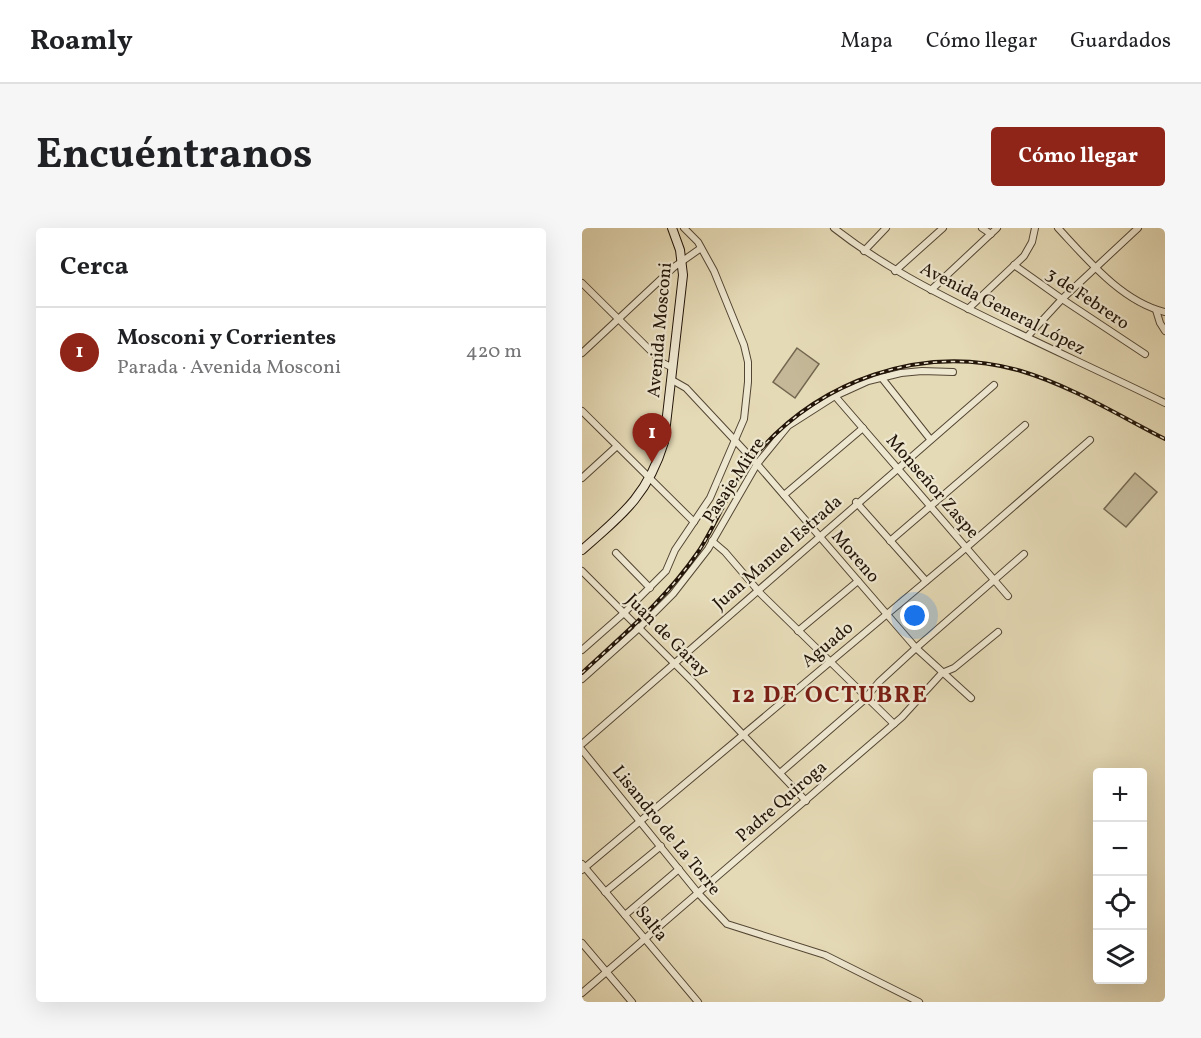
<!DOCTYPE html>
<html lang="es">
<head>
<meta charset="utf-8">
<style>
  :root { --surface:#fff; --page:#f6f6f6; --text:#202124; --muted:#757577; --line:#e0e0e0; --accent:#8f2418 }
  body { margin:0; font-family:Vollkorn,serif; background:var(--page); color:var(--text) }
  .controls { position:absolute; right:18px; bottom:18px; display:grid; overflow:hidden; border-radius:6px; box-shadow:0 6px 24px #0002 }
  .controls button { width:54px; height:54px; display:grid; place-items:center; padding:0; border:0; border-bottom:2px solid var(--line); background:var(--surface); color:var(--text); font:30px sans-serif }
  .you { position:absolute; left:333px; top:388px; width:21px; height:21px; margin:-15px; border:4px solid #fff; border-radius:50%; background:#1a73e8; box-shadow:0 0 0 9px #1a73e833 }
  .badge { display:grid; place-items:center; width:39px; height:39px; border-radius:50%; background:var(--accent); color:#fff; font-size:20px; font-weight:700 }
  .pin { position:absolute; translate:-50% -50px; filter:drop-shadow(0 2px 3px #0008) }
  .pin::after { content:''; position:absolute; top:32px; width:21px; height:18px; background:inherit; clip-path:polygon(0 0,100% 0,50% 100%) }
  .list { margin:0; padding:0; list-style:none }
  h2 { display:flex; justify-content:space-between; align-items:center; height:78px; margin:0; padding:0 24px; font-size:26px }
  h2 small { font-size:20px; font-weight:400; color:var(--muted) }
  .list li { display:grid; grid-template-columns:39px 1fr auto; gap:18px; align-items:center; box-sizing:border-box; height:90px; padding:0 24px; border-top:2px solid var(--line) }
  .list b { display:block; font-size:22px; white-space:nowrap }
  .list p { margin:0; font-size:20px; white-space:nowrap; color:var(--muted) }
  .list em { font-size:20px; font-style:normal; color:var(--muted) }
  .icon { flex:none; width:33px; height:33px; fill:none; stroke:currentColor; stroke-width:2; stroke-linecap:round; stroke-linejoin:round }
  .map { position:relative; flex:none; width:583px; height:774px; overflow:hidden; border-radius:6px }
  header { display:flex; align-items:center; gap:36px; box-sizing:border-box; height:84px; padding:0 30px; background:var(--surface); border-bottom:2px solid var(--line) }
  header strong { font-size:28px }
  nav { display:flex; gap:33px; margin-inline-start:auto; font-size:21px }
  .intro { display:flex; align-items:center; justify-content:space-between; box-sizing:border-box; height:144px; padding:0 36px }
  h1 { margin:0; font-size:42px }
  .button { padding:15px 27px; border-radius:6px; background:var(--accent); color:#fff; font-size:21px; font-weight:700 }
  main { display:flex; gap:36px; padding:0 36px }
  aside { flex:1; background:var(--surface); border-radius:6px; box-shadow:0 6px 24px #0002 }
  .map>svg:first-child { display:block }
  .grass { fill:#c4b898; stroke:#736650; stroke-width:1.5 }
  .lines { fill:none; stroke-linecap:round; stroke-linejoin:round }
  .street-casing { stroke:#534634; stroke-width:8 }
  .secondary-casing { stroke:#221408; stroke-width:10 }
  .street { stroke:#eee7d0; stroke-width:6 }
  .secondary { stroke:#eee7d0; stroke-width:8 }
  .rail-casing { stroke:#221408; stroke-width:4 }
  .rail { stroke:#eee7d0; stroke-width:1.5; stroke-dasharray:4.5; stroke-linecap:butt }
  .labels { text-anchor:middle; stroke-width:4.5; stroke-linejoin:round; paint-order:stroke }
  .street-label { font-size:18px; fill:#221408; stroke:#eee7d0 }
  .district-label { font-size:24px; font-weight:bold; letter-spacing:1.5px; fill:#7a1f14; stroke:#eee7d0 }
</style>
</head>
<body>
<header>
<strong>Roamly</strong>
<nav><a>Mapa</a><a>Cómo llegar</a><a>Guardados</a></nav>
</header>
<div class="intro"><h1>Encuéntranos</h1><a class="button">Cómo llegar</a></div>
<main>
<aside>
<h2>Cerca<small></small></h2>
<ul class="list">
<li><span class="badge">1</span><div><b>Mosconi y Corrientes</b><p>Parada · Avenida Mosconi</p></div><em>420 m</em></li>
</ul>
</aside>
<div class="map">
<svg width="583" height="774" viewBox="0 0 583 774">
  <rect width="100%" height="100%" fill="#e5dab6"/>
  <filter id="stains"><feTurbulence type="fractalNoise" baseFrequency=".00333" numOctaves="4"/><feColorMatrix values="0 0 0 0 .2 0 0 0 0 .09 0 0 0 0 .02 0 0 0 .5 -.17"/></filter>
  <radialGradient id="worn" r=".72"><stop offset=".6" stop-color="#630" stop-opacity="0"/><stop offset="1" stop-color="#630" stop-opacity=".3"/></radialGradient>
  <g class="grass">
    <path d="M215,120l22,16 -24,34 -22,-16z"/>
    <path d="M553,245l22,19 -31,35 -22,-18z"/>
  </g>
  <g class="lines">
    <defs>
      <g id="street">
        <path d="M252,0c47,37 100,64 153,90 59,29 119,56 178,85"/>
        <path d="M400,0l9,6"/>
        <path d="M476,0c29,31 64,74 107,84"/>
        <path d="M282,23l22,-23"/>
        <path d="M432,37l48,34 83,55"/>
        <path d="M313,43l48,-43"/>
        <path d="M0,55l81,80 10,5"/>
        <path d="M349,62l66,-62"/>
        <path d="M386,81l56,-53 8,-14 3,-14"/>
        <path d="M574,82l4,13 5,8"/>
        <path d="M445,109l35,-38 76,-71"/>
        <path d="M0,125l92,-86 27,-19"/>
        <path d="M299,149l49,62"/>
        <path d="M90,152l14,8 71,76 159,184 55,50"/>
        <path d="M253,168l173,200"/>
        <path d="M0,183l112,111"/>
        <path d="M0,250l35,-32"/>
        <path d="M202,267l79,-67"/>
        <path d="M274,274l70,79"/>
        <path d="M130,313l13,11 36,42 133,130"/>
        <path d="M308,313l135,-116"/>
        <path d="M34,325l34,35"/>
        <path d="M0,343l112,112 112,118"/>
        <path d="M216,403l60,-50"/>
        <path d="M0,422l42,-37 42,-42 9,-21 35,-52 34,-79 4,-37v-20l-4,-17 -30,-74 -16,-29 -14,-14"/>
        <path d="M0,451l57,-51 34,-34 35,-45 49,-85 31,-38 47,-30 33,-15 33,-8 21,-2 31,1"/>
        <path d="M0,516l412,-359"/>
        <path d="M0,522l116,143 29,31 98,31 94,47"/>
        <path d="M198,545l83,-72 16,-19 37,-34 108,-94"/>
        <path d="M0,636l116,138"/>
        <path d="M0,642l385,-323 123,-107"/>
        <path d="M23,664l56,-46"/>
        <path d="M43,687l54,-46"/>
        <path d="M0,715l50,59"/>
        <path d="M0,765l320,-276 40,-44 12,-5 44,-36"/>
      </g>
      <path id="secondary" d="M0,322c40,-35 66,-55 82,-108l19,-167 -3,-25 -8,-22"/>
    </defs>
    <use href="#street" class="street-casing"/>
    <use href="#secondary" class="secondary-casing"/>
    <use href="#street" class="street"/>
    <use href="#secondary" class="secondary"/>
    <defs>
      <path id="rail" d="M0,445c41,-38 84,-74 116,-121 20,-30 31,-65 55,-94 64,-77 169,-116 268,-87 50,15 97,44 144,68"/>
    </defs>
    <use href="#rail" class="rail-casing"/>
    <use href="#rail" class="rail"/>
  </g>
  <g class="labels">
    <g class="street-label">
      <text transform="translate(506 70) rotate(34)" y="6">3 de Febrero</text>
      <text transform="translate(421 80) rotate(27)" y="6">Avenida General López</text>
      <text transform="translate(77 102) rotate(-85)" y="6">Avenida Mosconi</text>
      <text transform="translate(151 252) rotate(-57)" y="6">Pasaje Mitre</text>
      <text transform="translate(351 258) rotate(49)" y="6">Monseñor Zaspe</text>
      <text transform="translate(195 324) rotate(-41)" y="6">Juan Manuel Estrada</text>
      <text transform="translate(274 328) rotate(49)" y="6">Moreno</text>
      <text transform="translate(86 407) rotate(45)" y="6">Juan de Garay</text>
      <text transform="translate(245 416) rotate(-40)" y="6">Aguado</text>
      <text transform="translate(199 573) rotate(-41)" y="6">Padre Quiroga</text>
      <text transform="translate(85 602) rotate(51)" y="6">Lisandro de La Torre</text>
      <text transform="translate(70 695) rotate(50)" y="6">Salta</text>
    </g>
    <g class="district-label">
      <text x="248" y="474">12 DE OCTUBRE</text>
    </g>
  </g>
  <rect width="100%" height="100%" filter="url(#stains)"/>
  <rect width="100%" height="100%" fill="url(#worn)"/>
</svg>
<div class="controls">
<button>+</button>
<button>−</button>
<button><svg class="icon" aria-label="locate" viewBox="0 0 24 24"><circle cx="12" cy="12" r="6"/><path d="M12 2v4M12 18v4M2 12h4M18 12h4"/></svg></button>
<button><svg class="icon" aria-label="layers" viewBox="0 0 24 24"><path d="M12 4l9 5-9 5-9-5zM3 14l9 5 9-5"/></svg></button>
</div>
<div class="you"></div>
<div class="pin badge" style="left:70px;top:235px">1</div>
</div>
</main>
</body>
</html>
